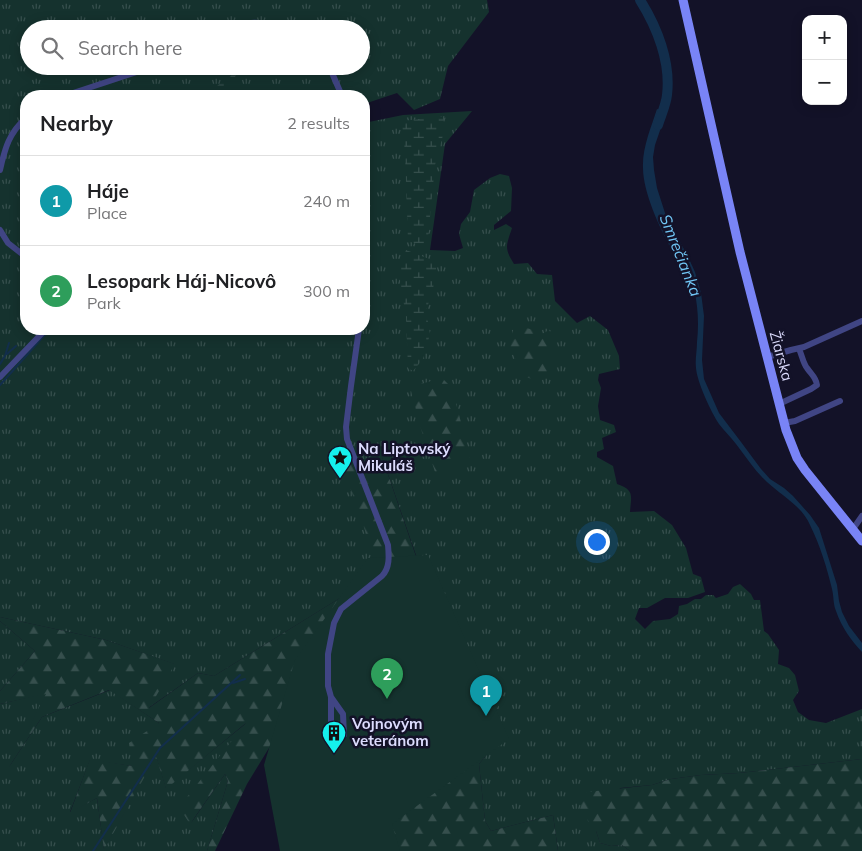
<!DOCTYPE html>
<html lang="en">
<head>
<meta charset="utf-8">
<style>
  :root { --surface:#fff; --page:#f2f2f2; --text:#202124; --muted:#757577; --line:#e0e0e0; --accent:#1b7e7e }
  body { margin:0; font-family:Mulish,sans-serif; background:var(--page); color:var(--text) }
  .controls { position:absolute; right:15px; top:15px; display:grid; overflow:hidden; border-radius:10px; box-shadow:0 2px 12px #0003 }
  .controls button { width:45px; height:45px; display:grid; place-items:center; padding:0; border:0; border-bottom:1px solid var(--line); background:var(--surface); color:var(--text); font:25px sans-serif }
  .you { position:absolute; left:596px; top:541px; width:18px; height:18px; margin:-12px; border:4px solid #fff; border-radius:50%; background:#1a73e8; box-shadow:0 0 0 8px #1a73e833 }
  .badge { display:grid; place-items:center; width:32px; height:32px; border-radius:50%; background:var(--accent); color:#fff; font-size:16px; font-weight:700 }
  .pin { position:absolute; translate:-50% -41px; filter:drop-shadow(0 1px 2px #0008) }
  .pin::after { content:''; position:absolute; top:26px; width:18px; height:15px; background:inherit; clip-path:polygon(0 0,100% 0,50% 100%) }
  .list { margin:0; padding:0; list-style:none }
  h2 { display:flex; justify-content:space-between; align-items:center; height:65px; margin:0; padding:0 20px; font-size:21px }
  h2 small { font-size:16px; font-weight:400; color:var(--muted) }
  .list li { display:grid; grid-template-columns:32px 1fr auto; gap:15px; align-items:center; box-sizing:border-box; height:90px; padding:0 20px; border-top:1px solid var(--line) }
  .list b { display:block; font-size:19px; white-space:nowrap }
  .list p { margin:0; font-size:16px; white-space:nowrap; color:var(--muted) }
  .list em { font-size:16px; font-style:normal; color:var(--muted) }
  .icon { flex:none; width:28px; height:28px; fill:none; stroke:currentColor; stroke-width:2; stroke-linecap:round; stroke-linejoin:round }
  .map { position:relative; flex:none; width:862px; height:851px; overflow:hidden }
  .search { position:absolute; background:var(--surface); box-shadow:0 2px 12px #0003; left:20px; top:20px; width:350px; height:55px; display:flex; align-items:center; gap:12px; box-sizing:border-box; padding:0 18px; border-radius:28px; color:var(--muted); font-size:19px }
  .panel { position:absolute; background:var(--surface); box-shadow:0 2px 12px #0003; left:20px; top:90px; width:350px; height:245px; border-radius:20px }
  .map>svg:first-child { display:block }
  .grass { fill:url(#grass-tufts); fill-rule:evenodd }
  .forest { fill:url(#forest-firs) }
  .wetland { fill:url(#wetland-marsh) }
  .park { fill:#15322e }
  .water { fill:#122e4c }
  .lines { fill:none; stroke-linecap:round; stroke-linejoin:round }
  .stream { stroke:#122e4c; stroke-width:2 }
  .river { stroke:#122e4c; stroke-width:10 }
  .street { stroke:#404584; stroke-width:6 }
  .secondary { stroke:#7984f6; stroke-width:9 }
  .labels { text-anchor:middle; stroke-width:5; stroke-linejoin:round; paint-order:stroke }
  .street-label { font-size:15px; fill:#dcdcfd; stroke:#131228 }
  .poi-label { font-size:15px; font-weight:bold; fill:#dcdcfd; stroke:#131228; text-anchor:start }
  .water-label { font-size:16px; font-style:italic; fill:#71c7f6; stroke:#131228 }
</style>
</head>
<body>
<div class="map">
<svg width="862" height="851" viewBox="0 0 862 851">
  <defs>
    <pattern id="grass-tufts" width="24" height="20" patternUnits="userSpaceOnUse" patternTransform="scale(1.25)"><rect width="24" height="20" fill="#15322e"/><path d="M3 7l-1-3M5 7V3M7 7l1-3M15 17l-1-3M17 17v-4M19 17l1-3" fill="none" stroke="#364f4d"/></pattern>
    <pattern id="forest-firs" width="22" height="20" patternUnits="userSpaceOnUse" patternTransform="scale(1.25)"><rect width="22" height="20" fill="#15322e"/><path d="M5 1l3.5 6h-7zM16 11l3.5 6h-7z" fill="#364f4d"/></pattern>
    <pattern id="wetland-marsh" width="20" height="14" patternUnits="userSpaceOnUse" patternTransform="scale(1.25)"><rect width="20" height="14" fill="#15322e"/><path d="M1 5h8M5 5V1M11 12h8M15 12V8" fill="none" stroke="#364f4d"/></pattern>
  </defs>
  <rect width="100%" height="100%" fill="#131228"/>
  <g class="grass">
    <path d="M0,0h487l2,12 -41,54 -8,33 -26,11 -17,-17 -33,11v-8h-338v233h338v-206l39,-8 69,-4 -27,33 -15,106 25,1 8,-3 -4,-14 2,-10 9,-12 4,-22 16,-12 10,-4 9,2 3,12 -1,23 -17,14v5l12,-6 6,4c-6,18 -8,20 2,36l14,-1 9,11 15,1 3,26 22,22 13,-7 18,14 11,26 1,13 -21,5 -1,6 3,8 -3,18 2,14 14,5 2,7 -14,6 2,11 -7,3v5l16,9 4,18c18,6 14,12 13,28l24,-1 18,14 14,23 7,26 8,3 4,15 -17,6h-23l-18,10h-8l-4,11 10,10 8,-8 17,-2 8,-5 1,-8 8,-2 8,-5h6l5,-4h7l3,3 12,-4 5,-7 7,-3 11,10 3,6h6l4,31 4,3 11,16 -1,14 11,4 6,7 4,16 -6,9 5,12 11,8 17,3 36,-14v50l-123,14 -38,2 -30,4 -19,6 -32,3 -24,43 4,12 11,3 11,-1 8,6h-72l-5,-36 -62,16 -6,-10 -6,-57 15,-18 -31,-55 -82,-237 -3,114 -22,20 -142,88 -16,-3 -51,36 27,-45 -68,-24 -106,-23zM29,29h332v37h-332z"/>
    <path d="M0,621l35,30 -35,40z"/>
    <path d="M110,690l49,33 -27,43 -42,-6 -20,52 27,-14 7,51 52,-94 10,33 83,-67 -58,102 34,-49 3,7 -21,70h-207v-147l47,-11 -38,74 33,-50z"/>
  </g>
  <g class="forest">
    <path d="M514,325l20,5 -1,9 16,-9 6,10 -4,19v11l-17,10 -10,-4 -14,-28z"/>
    <path d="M442,378l10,10 18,69 -33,21 -16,-49 -11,-42z"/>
    <path d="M381,454l81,237 37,15 -5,40 -15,18 6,57 6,10 62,-16 5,36h-177l-84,-149 -50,82 -32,67h-8l21,-70 -3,-7 -35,50 -11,-17 67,-84 -80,66 -10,-33 -52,94 -7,-52 -27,15 20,-54 42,7 -3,-23 30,-20 -50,-33 -67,27 -37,56 41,-79 -46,10v-13l35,-40 -35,-30v-4l106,23 69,24 -26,44 49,-35 16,3 142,-88 22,-20 -35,-101z"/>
    <path d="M862,759v92h-232l-8,-6 -11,1 -11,-3 -4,-12 -16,-21 2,-12 5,-6 65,-7 19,-6 30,-4 38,-2z"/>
  </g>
  <g class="wetland">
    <path d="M238,71l-7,14 -13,11h-15z"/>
    <path d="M445,116l-5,15 3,4 -8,30 -8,83 -19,-7 -3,-88 -3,-32z"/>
    <path d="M406,250l31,12 -4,27 -7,22 4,23 -7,25 -10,12 -5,-3 -2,-51 -7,-43z"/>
  </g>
  <path class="park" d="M428,555l81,184 -117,85 8,27h-120l-16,-86 31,-105 73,-102z"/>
  <path class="water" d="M657,109l9,4 -11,32 -2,12 1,13 3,18 8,25 24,46 6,13 6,21 3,23 -2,44 2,19 15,34 22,29 20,27 9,10 14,9 9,8 17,19 9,13 18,57 2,16 3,11 7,14 13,17v9c-11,-12 -20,-24 -26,-41 -3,-7 -2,-14 -4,-22 -5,-21 -12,-44 -22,-64 -8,-19 -28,-29 -43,-43 -12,-11 -21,-25 -31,-38 -5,-7 -12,-13 -17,-20 -8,-12 -22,-42 -23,-56 -1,-9 1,-17 1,-26 2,-18 1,-36 -3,-53 -4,-15 -15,-26 -22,-39 -12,-21 -29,-58 -29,-82 -1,-20 8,-40 14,-59z"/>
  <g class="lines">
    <g class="stream">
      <path d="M7,354l9,-8"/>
      <path d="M0,364l5,-8 4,-13"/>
      <path d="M0,385l50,-56"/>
      <path d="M233,683l12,-4"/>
      <path d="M93,851l67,-103 80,-73"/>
    </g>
    <path class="river" d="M640,0c17,27 31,62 27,95 -1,10 -6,20 -9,30"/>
    <g class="street">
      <path d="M226,29c20,-9 39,-8 59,0"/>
      <path d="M329,66l13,30"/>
      <path d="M64,96l91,-30"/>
      <path d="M0,170c5,-22 9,-37 26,-52"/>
      <path d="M0,230l8,13 18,14"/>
      <path d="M767,357l24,-7 13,-3 58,-26"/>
      <path d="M0,377l46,-48"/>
      <path d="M779,404l32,-15 6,-4c-1,-8 -6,-11 -10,-17 -4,-5 -5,-13 -8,-19"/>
      <path d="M784,423l11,-2 45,-20"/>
      <path d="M853,529l9,-13"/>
      <path d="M331,697l12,17 1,21h-13v-38l-3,-11v-32l6,-31 7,-14 41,-33c8,-8 7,-20 6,-31l-41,-106 -1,-12 5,-41 8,-57"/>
    </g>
    <path class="secondary" d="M683,0l57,252 46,178 11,28 8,12 57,71"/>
  </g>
  <defs>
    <symbol id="sight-pin" viewBox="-11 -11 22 30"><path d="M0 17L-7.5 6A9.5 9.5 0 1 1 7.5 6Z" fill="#15f0ed" stroke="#131228"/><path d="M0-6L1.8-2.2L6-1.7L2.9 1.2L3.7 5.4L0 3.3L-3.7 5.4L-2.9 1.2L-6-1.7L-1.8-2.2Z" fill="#111"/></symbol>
    <symbol id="building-pin" viewBox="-11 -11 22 30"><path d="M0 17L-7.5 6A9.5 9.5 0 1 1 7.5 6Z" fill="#15f0ed" stroke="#131228"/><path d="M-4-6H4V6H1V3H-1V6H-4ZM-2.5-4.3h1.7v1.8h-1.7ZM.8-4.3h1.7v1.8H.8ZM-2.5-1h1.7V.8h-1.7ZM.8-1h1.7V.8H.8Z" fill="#111"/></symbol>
  </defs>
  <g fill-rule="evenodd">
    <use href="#sight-pin" x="326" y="444" width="28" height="38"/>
    <use href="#building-pin" x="320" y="719" width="28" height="38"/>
  </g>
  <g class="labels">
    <g class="street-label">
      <text transform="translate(781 356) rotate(75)" y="5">Žiarska</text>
    </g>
    <g class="poi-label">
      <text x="358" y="454">Na Liptovský<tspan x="358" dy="17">Mikuláš</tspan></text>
      <text x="352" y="729">Vojnovým<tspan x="352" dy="17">veteránom</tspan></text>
    </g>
    <g class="water-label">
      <text transform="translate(681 255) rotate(68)" y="6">Smrečianka</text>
    </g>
  </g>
</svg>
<div class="controls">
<button>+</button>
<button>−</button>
</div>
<div class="you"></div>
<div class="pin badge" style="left:486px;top:716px;background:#0f9aa8">1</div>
<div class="pin badge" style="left:387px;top:699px;background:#2e9e5b">2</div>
<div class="search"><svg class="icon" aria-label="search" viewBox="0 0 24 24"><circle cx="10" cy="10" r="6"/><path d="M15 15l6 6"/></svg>Search here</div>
<section class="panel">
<h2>Nearby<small>2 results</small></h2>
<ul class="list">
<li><span class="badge" style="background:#0f9aa8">1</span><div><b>Háje</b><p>Place</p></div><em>240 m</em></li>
<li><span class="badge" style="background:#2e9e5b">2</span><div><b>Lesopark Háj-Nicovô</b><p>Park</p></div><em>300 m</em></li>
</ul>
</section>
</div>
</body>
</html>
